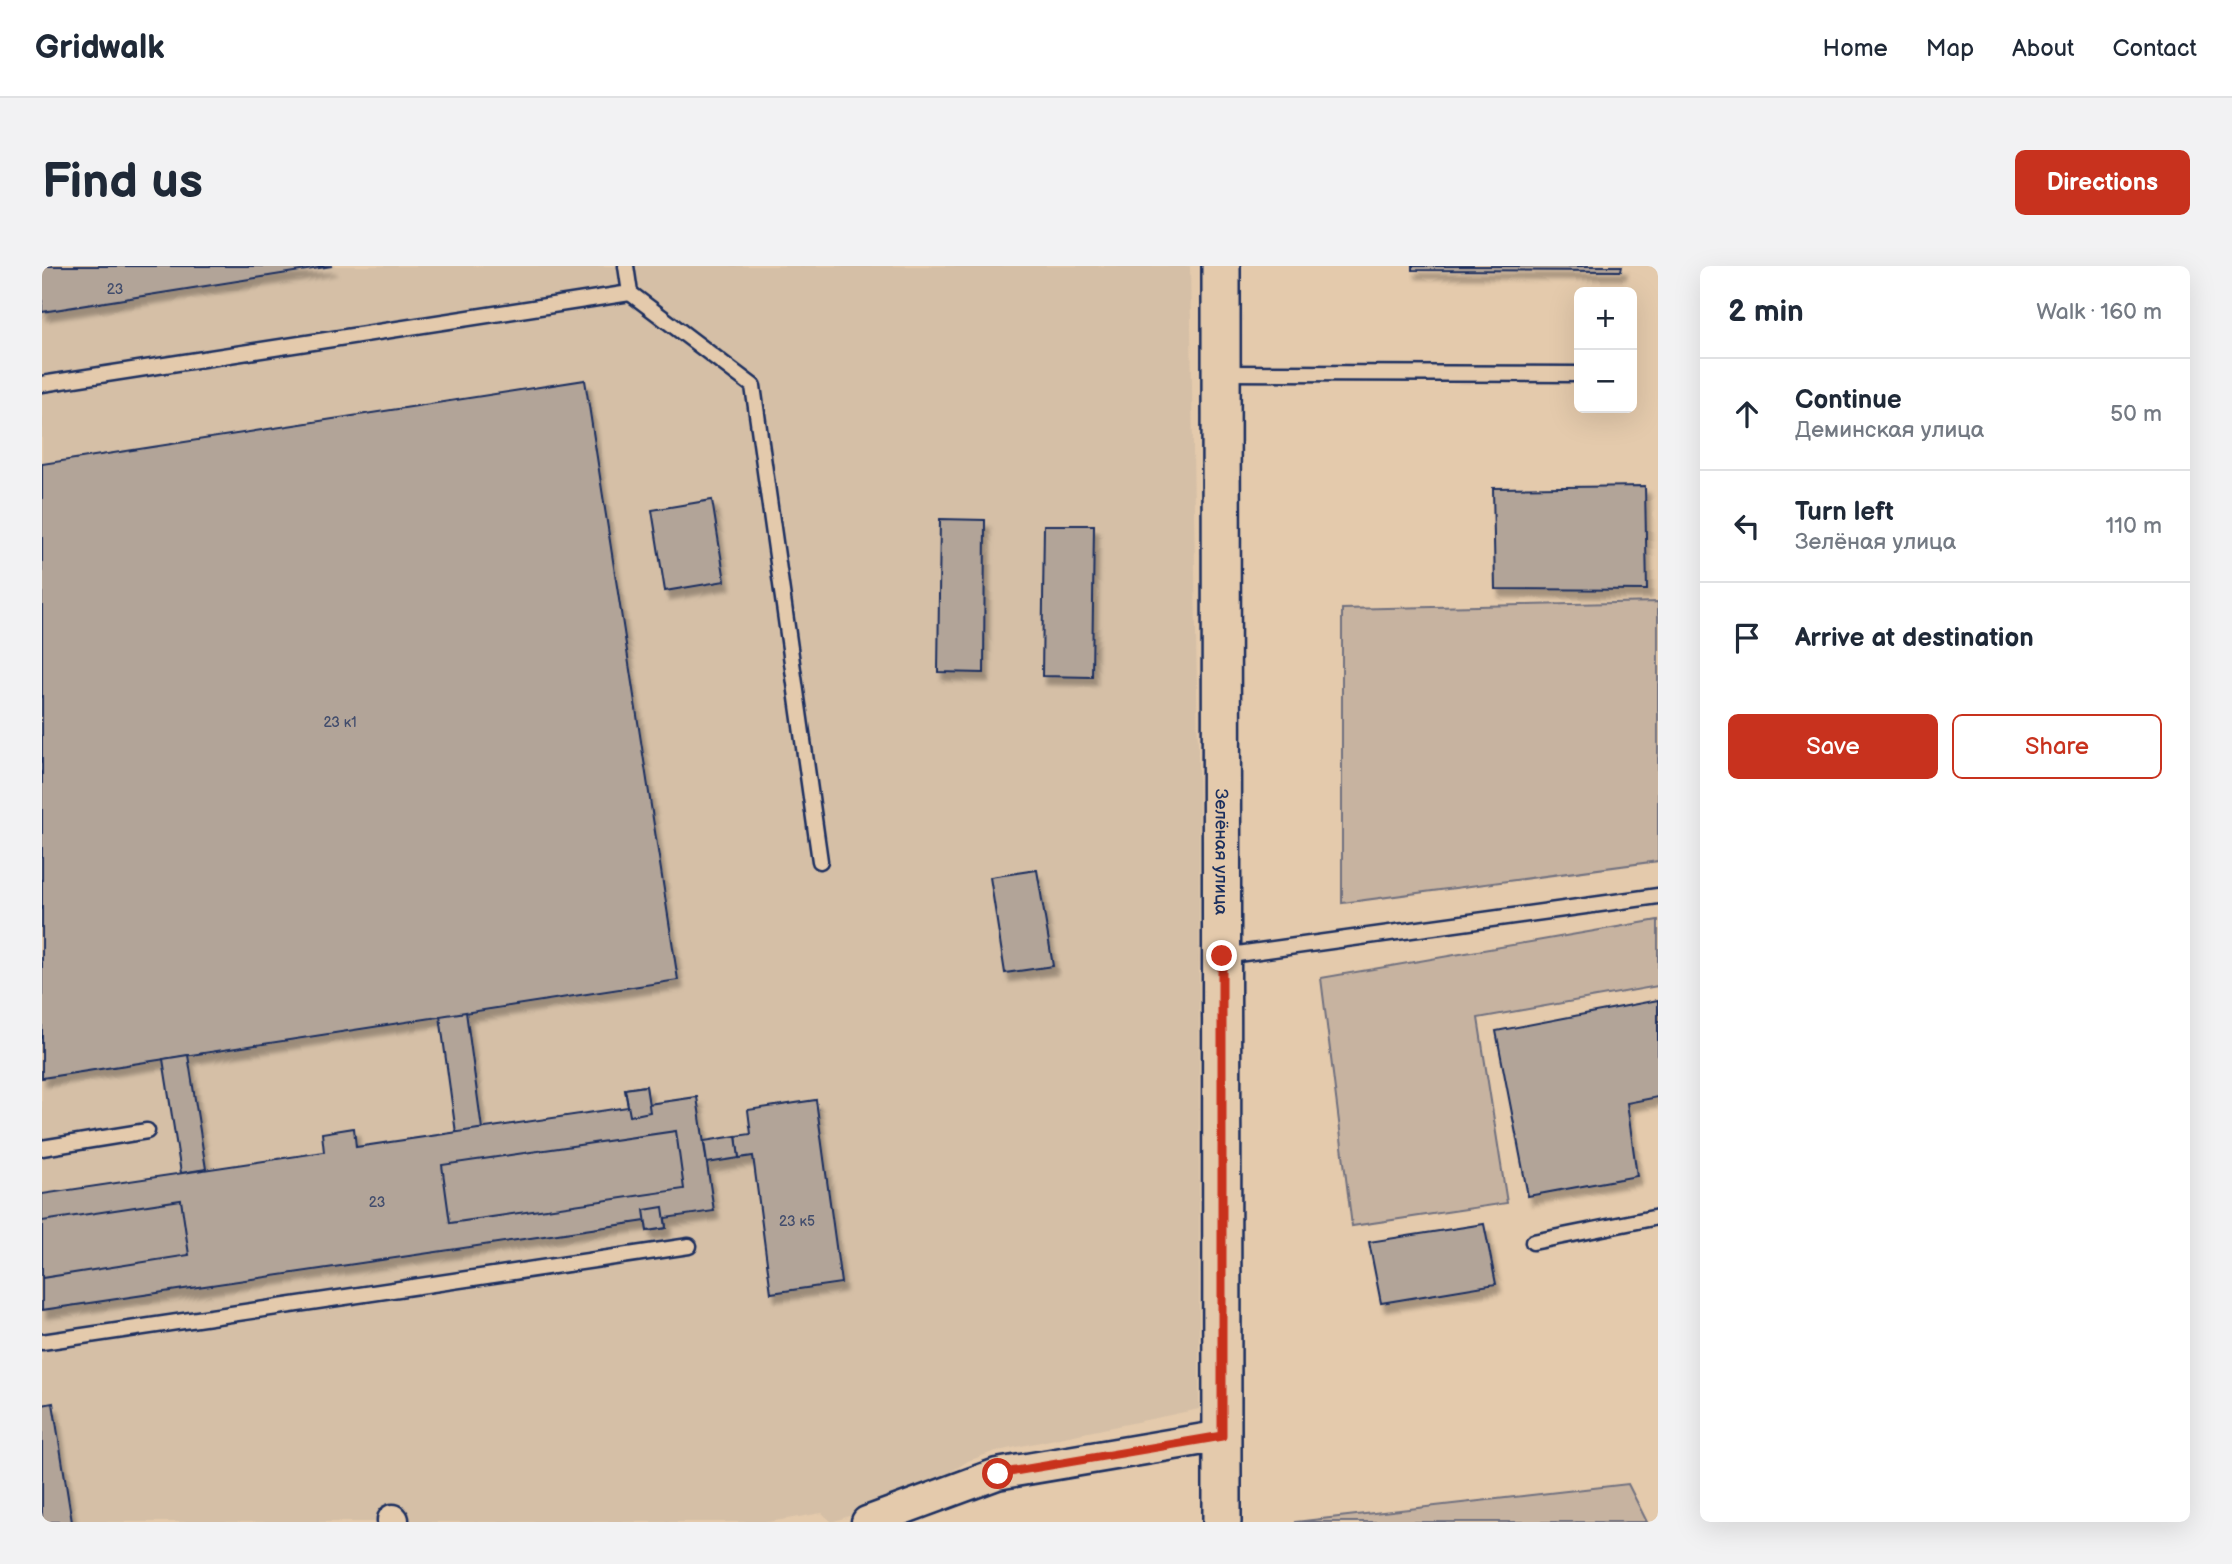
<!DOCTYPE html>
<html lang="en">
<head>
<meta charset="utf-8">
<style>
  :root { --surface:#fff; --page:#f2f2f3; --text:#1f2937; --muted:#747a83; --line:#e0e1e3; --accent:#c8321e }
  body { margin:0; font-family:"Balsamiq Sans",sans-serif; background:var(--page); color:var(--text) }
  .controls { position:absolute; right:21px; top:21px; display:grid; overflow:hidden; border-radius:10px; box-shadow:0 7px 28px #0002 }
  .controls button { width:63px; height:63px; display:grid; place-items:center; padding:0; border:0; border-bottom:2px solid var(--line); background:var(--surface); color:var(--text); font:35px sans-serif }
  .stop { position:absolute; width:21px; height:21px; margin:-16px; border:5px solid #c8321e; border-radius:50%; background:#fff }
  .stop.end { background:#c8321e; border-color:#fff; box-shadow:0 2px 7px #0008 }
  .list { margin:0; padding:0; list-style:none }
  h2 { display:flex; justify-content:space-between; align-items:center; height:91px; margin:0; padding:0 28px; font-size:30px }
  h2 small { font-size:23px; font-weight:400; color:var(--muted) }
  .list li { display:grid; grid-template-columns:46px 1fr auto; gap:21px; align-items:center; box-sizing:border-box; height:112px; padding:0 28px; border-top:2px solid var(--line) }
  .list b { display:block; font-size:26px; white-space:nowrap }
  .list p { margin:0; font-size:23px; white-space:nowrap; color:var(--muted) }
  .list em { font-size:23px; font-style:normal; color:var(--muted) }
  .actions { display:flex; gap:14px; padding:21px 28px }
  .actions a { flex:1; padding:16px 0; border:2px solid var(--accent); border-radius:10px; text-align:center; font-size:24px; color:var(--accent) }
  .actions .main { background:var(--accent); color:#fff }
  .icon { flex:none; width:38px; height:38px; fill:none; stroke:currentColor; stroke-width:2; stroke-linecap:round; stroke-linejoin:round }
  .map { position:relative; flex:none; width:1616px; height:1256px; overflow:hidden; border-radius:10px }
  header { display:flex; align-items:center; gap:42px; box-sizing:border-box; height:98px; padding:0 35px; background:var(--surface); border-bottom:2px solid var(--line) }
  header strong { font-size:33px }
  nav { display:flex; gap:38px; margin-inline-start:auto; font-size:24px }
  .intro { display:flex; align-items:center; justify-content:space-between; box-sizing:border-box; height:168px; padding:0 42px }
  h1 { margin:0; font-size:49px }
  .button { padding:18px 32px; border-radius:10px; background:var(--accent); color:#fff; font-size:24px; font-weight:700 }
  main { display:flex; gap:42px; padding:0 42px }
  aside { flex:1; background:var(--surface); border-radius:10px; box-shadow:0 7px 28px #0002 }
  .map>svg:first-child { display:block }
  .built { fill:#d5bfa6 }
  .green { fill:#c7b3a0; stroke:#71717f; stroke-width:2 }
  .building { fill:#b2a498; stroke:#1b2f5e; stroke-width:2; filter:url(#shadow) }
  .lines { fill:none; stroke-linecap:round; stroke-linejoin:round }
  .service-casing { stroke:#1b2f5e; stroke-width:19 }
  .minor-casing { stroke:#1b2f5e; stroke-width:35 }
  .tertiary-casing { stroke:#1b2f5e; stroke-width:42 }
  .service { stroke:#e4caac; stroke-width:14 }
  .minor { stroke:#e4caac; stroke-width:30 }
  .tertiary { stroke:#e4caac; stroke-width:37 }
  .route { stroke:#c8321e; stroke-width:9 }
  .labels { text-anchor:middle; stroke-width:7; stroke-linejoin:round; paint-order:stroke }
  .number-label { font-size:14px; fill:#414c6c }
  .street-label { font-size:18px; fill:#1b2f5e; stroke:#e4caac }
</style>
</head>
<body>
<header>
<strong>Gridwalk</strong>
<nav><a>Home</a><a>Map</a><a>About</a><a>Contact</a></nav>
</header>
<div class="intro"><h1>Find us</h1><a class="button">Directions</a></div>
<main>
<div class="map">
<svg width="1616" height="1256" viewBox="0 0 1616 1256">
  <defs>
    <filter id="shadow"><feDropShadow dx="4.5" dy="8" stdDeviation="2" flood-color="#0004"/></filter>
  </defs>
  <rect width="100%" height="100%" fill="#e4caac"/>
  <filter id="ink" filterUnits="userSpaceOnUse"><feTurbulence type="fractalNoise" baseFrequency=".0143" numOctaves="2"/><feDisplacementMap in="SourceGraphic" scale="14" xChannelSelector="R" yChannelSelector="G"/><feConvolveMatrix kernelMatrix="1 2 1 2 8 2 1 2 1" color-interpolation-filters="sRGB"/></filter>
  <g filter="url(#ink)">
    <path class="built" d="M0,0h1148l9,547v596l-206,43 -25,9 -43,28 -93,33 -10,-9 -53,9h-727z"/>
    <g class="green">
      <path d="M1616,336v259l-316,42v-294z"/>
      <path d="M1616,654v66l-180,32 29,185 -155,23 -31,-248z"/>
      <path d="M1586,1218l19,38h-352z"/>
    </g>
    <g class="building">
      <path d="M0,0h290l-290,46z"/>
      <path d="M1370,0h210l-1,5 -209,-1z"/>
      <path d="M543,114l93,600 -636,98v-614z"/>
      <path d="M1603,220l2,104 -152,-1 -2,-101z"/>
      <path d="M670,234l13,81 -60,10 -13,-81z"/>
      <path d="M898,253l45,1 -1,153 -46,-1z"/>
      <path d="M1002,259h50l-2,152 -50,-1z"/>
      <path d="M995,604l16,96 -48,7 -15,-96z"/>
      <path d="M1616,734v97l-31,6 10,73 -109,20 -32,-165z"/>
      <path d="M424,746l16,117 -26,4 -16,-117z"/>
      <path d="M146,789l18,114 -25,4 -18,-114z"/>
      <path d="M604,820l2,18 49,-7 17,114 -49,7 1,10 -19,3 -1,-10 -604,89v-116l282,-42 -2,-19 32,-5 2,19 272,-40 -3,-18z"/>
      <path d="M604,820l4,26 -20,4 -5,-27z"/>
      <path d="M774,834l25,183 -70,10 -18,-137 -14,2 -3,-22 15,-2 -3,-24z"/>
      <path d="M634,865l8,58 -234,34 -8,-58z"/>
      <path d="M694,870l3,22 -32,5 -3,-22z"/>
      <path d="M139,934l8,55 -147,23v-57z"/>
      <path d="M621,941l3,21 -19,3 -3,-21z"/>
      <path d="M1442,958l12,60 -115,19 -12,-61z"/>
      <path d="M11,1137l19,119h-30v-117z"/>
    </g>
    <g class="lines">
      <defs>
        <g id="service">
          <path d="M588,27l123,93 67,475"/>
          <path d="M1181,107l356,1"/>
          <path d="M0,118l588,-91 -4,-27"/>
          <path d="M1181,690l435,-60"/>
          <path d="M0,882l105,-17"/>
          <path d="M1491,976l125,-25"/>
          <path d="M0,1076l647,-96"/>
        </g>
        <g id="minor">
          <path d="M351,1254v2"/>
          <path d="M825,1256l130,-48 225,-38"/>
        </g>
        <g id="tertiary">
          <path id="s1" d="M1179,0l1,1256"/>
        </g>
      </defs>
      <use href="#service" class="service-casing"/>
      <use href="#minor" class="minor-casing"/>
      <use href="#tertiary" class="tertiary-casing"/>
      <use href="#service" class="service"/>
      <use href="#minor" class="minor"/>
      <use href="#tertiary" class="tertiary"/>
    </g>
  </g>
  <g class="lines" filter="url(#ink)">
    <path class="route" d="M956,1208l224,-38v-480"/>
  </g>
  <g class="labels">
    <g class="number-label">
      <text x="73" y="28">23</text>
      <text x="298" y="461">23 к1</text>
      <text x="335" y="941">23</text>
      <text x="755" y="960">23 к5</text>
    </g>
    <g class="street-label">
      <text dy="6" stroke="none"><textPath href="#s1" startOffset="586">Зелёная улица</textPath></text>
    </g>
  </g>
</svg>
<div class="controls">
<button>+</button>
<button>−</button>
</div>
<div class="stop" style="left:956px;top:1208px"></div>
<div class="stop end" style="left:1180px;top:690px"></div>
</div>
<aside>
<h2>2 min<small>Walk · 160 m</small></h2>
<ul class="list">
<li><svg class="icon" aria-label="ahead" viewBox="0 0 24 24"><path d="M12 20V5M6 11l6-6 6 6"/></svg><div><b>Continue</b><p>Деминская улица</p></div><em>50 m</em></li>
<li><svg class="icon" aria-label="left" viewBox="0 0 24 24"><path d="M17 20v-9H6M10 6l-5 5 5 5"/></svg><div><b>Turn left</b><p>Зелёная улица</p></div><em>110 m</em></li>
<li><svg class="icon" aria-label="arrive" viewBox="0 0 24 24"><path d="M6 21V4h12l-3 4 3 4H6"/></svg><div><b>Arrive at destination</b></div></li>
</ul>
<div class="actions"><a class="main">Save</a><a>Share</a></div>
</aside>
</main>
</body>
</html>
